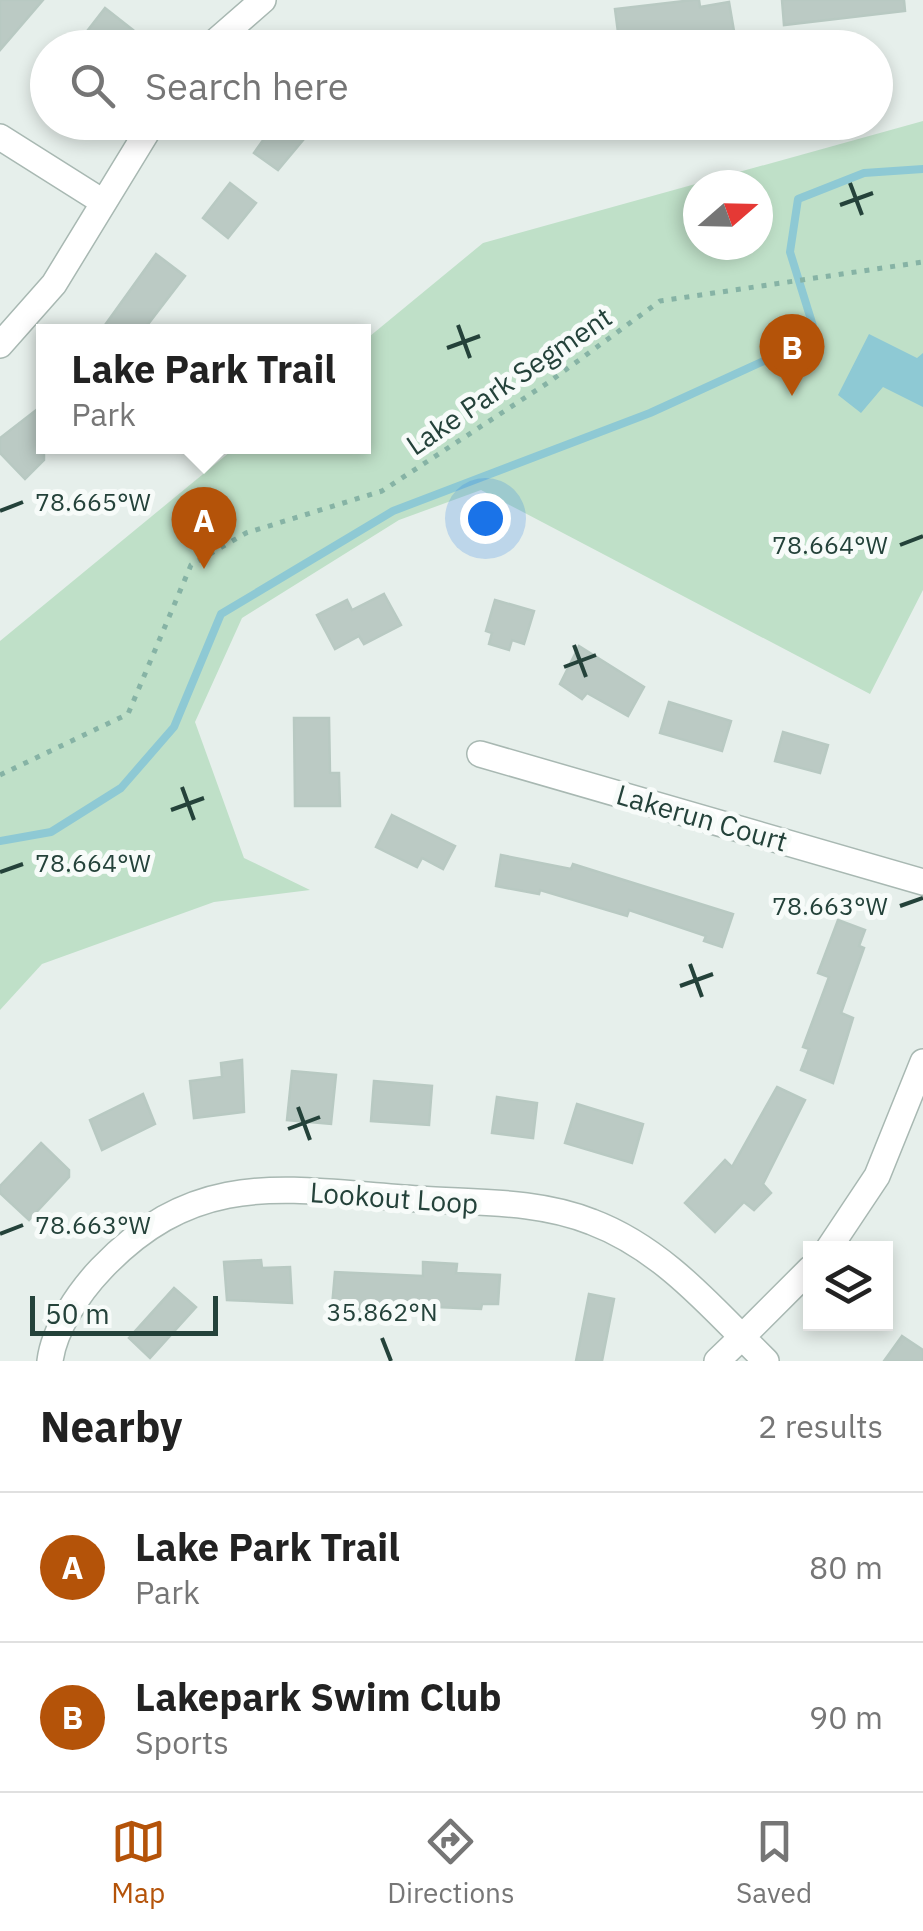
<!DOCTYPE html>
<html lang="en">
<head>
<meta charset="utf-8">
<style>
  :root { --surface:#fff; --page:#f2f2f2; --text:#222; --muted:#767676; --line:#e0e0e0; --accent:#b45309 }
  body { margin:0; font-family:"IBM Plex Sans",sans-serif; background:var(--page); color:var(--text) }
  .controls { position:absolute; right:30px; bottom:30px; display:grid; overflow:hidden; border-radius:0px; box-shadow:0 5px 15px #0003 }
  .controls button { width:90px; height:90px; display:grid; place-items:center; padding:0; border:0; border-bottom:2px solid var(--line); background:var(--surface); color:var(--text); font:50px sans-serif }
  .compass { position:absolute; left:683px; top:170px; width:90px; height:90px; border-radius:50%; background:var(--surface); box-shadow:0 5px 15px #0003; rotate:70deg }
  .scale { position:absolute; left:30px; bottom:25px; width:188px; box-sizing:border-box; padding-left:10px; border:5px solid #24423a; border-top:0; font-size:28px; line-height:35px; white-space:nowrap; color:#24423a; -webkit-text-stroke:8px #f7fbf9; paint-order:stroke }
  .you { position:absolute; left:485px; top:518px; width:35px; height:35px; margin:-25px; border:8px solid #fff; border-radius:50%; background:#1a73e8; box-shadow:0 0 0 15px #1a73e833 }
  .badge { display:grid; place-items:center; width:65px; height:65px; border-radius:50%; background:var(--accent); color:#fff; font-size:32px; font-weight:700 }
  .pin { position:absolute; translate:-50% -82px; filter:drop-shadow(0 2px 5px #0008) }
  .pin::after { content:''; position:absolute; top:52px; width:35px; height:30px; background:inherit; clip-path:polygon(0 0,100% 0,50% 100%) }
  .popup { position:absolute; left:36px; top:324px; width:335px; height:130px; box-sizing:border-box; display:grid; place-content:center; border-radius:0px; background:var(--surface); filter:drop-shadow(0 2px 8px #0005); font-size:32px; white-space:nowrap; color:var(--muted) }
  .popup b { font-size:38px; color:var(--text) }
  .popup::after { content:''; position:absolute; left:50%; top:100%; margin-left:-20px; border:20px solid transparent; border-top-color:var(--surface) }
  .list { margin:0; padding:0; list-style:none }
  h2 { display:flex; justify-content:space-between; align-items:center; height:130px; margin:0; padding:0 40px; font-size:42px }
  h2 small { font-size:32px; font-weight:400; color:var(--muted) }
  .list li { display:grid; grid-template-columns:65px 1fr auto; gap:30px; align-items:center; box-sizing:border-box; height:150px; padding:0 40px; border-top:2px solid var(--line) }
  .list b { display:block; font-size:38px; white-space:nowrap }
  .list p { margin:0; font-size:32px; white-space:nowrap; color:var(--muted) }
  .list em { font-size:32px; font-style:normal; color:var(--muted) }
  .icon { flex:none; width:55px; height:55px; fill:none; stroke:currentColor; stroke-width:2; stroke-linecap:round; stroke-linejoin:round }
  .map { position:relative; flex:none; width:923px; height:1361px; overflow:hidden }
  .search { position:absolute; background:var(--surface); box-shadow:0 5px 15px #0003; left:30px; right:30px; top:30px; height:110px; display:flex; align-items:center; gap:25px; box-sizing:border-box; padding:0 35px; border-radius:55px; color:var(--muted); font-size:38px }
  .sheet { height:430px; background:var(--surface) }
  nav { display:flex; justify-content:space-around; align-items:center; box-sizing:border-box; height:140px; border-top:2px solid var(--line); background:var(--surface); font-size:28px; color:var(--muted) }
  nav a { display:grid; justify-items:center; gap:5px }
  nav .on { color:var(--accent) }
  .map>svg:first-child { display:block }
  .green { fill:#bfe0c8; fill-rule:evenodd }
  .water { fill:#8ec9d4 }
  .lines { fill:none; stroke-linecap:round; stroke-linejoin:round }
  .stream { stroke:#8ec9d4; stroke-width:8 }
  .building { fill:#bbcac4; stroke:#b8c9c2; stroke-width:2.5 }
  .minor-casing { stroke:#a8b8b2; stroke-width:28 }
  .path { stroke:#86b3a5; stroke-width:5; stroke-dasharray:5 8; stroke-linecap:butt }
  .minor { stroke:#fff; stroke-width:25 }
  .ticks { fill:none; stroke:#24423a; stroke-width:4 }
  .labels { text-anchor:middle; stroke-width:10; stroke-linejoin:round; paint-order:stroke }
  .street-label { font-size:28px; fill:#24423a; stroke:#f7fbf9 }
  .ticks-label { font-size:25px; text-anchor:middle; fill:#24423a; stroke:#f7fbf9; stroke-width:10; stroke-linejoin:round; paint-order:stroke }
</style>
</head>
<body>
<div class="map">
<svg width="923" height="1361" viewBox="0 0 923 1361">
  <rect width="100%" height="100%" fill="#e6efeb"/>
  <path class="green" d="M923,121v469l-53,104 -389,-204 -82,30 -157,98 -47,104 49,136 66,32 -96,12 -172,62 -42,46v-369l236,-194 128,-1v-105l119,-98zM698,185h60v60h-60z"/>
  <path class="water" d="M869,334l48,24 6,-5v54l-40,-20 -22,26 -23,-18z"/>
  <g class="lines">
    <path class="stream" d="M0,841l51,-9 70,-44 53,-61 47,-113 172,-103 257,-98 149,-68 14,-19 -23,-74 8,-53 66,-26 59,-4"/>
  </g>
  <g class="building">
    <path d="M0,0h43l-43,50z"/>
    <path d="M693,0h6l1,7 29,-5 6,35 -68,11h-47l-5,-39z"/>
    <path d="M782,0h122l1,11 -121,14z"/>
    <path d="M105,8l28,22 -14,18h-45z"/>
    <path d="M276,122h19l14,11 -31,37 -24,-17z"/>
    <path d="M230,183l26,20 -28,35 -25,-20z"/>
    <path d="M156,254l29,22 -43,56h-42z"/>
    <path d="M44,404v56l-19,19 -25,-26v-15z"/>
    <path d="M384,594l17,31 -37,19 -5,-8 -24,13 -18,-34 30,-15 5,10z"/>
    <path d="M495,600l39,11 -10,33 -12,-4 -3,10 -20,-6 3,-11 -6,-2z"/>
    <path d="M579,646l65,41 -16,29 -41,-23 -5,6 -22,-15z"/>
    <path d="M669,702l62,19 -9,30 -62,-18z"/>
    <path d="M294,718h35l1,55h9l1,33h-45z"/>
    <path d="M783,732l45,13 -8,28 -45,-12z"/>
    <path d="M392,815l63,31 -12,23 -21,-11 -5,9 -41,-20z"/>
    <path d="M501,855l70,14 2,-5 160,50 -11,33 -18,-6 2,-5 -77,-26 -2,6 -87,-26 -1,4 -43,-8z"/>
    <path d="M838,920l27,10 -6,16 5,2 -23,65 12,5 -20,65 -32,-13 8,-21 -6,-2 26,-70 -11,-4z"/>
    <path d="M242,1060l2,52 -50,6 -4,-37 32,-4 -1,-14z"/>
    <path d="M292,1071l44,4 -5,49 -44,-4z"/>
    <path d="M374,1081l58,5 -3,39 -58,-4z"/>
    <path d="M777,1087l28,13 -42,84 8,9 -17,17 -10,-8 -29,30 -30,-29 40,-43 7,7z"/>
    <path d="M143,1094l12,30 -53,26 -12,-30z"/>
    <path d="M497,1097l40,6 -4,35 -41,-5z"/>
    <path d="M577,1104l66,20 -11,39 -67,-20z"/>
    <path d="M41,1143l28,27v7l-40,43 -29,-27v-7z"/>
    <path d="M261,1260l1,8 28,-1 2,36 -65,-3 -3,-38z"/>
    <path d="M423,1262l34,2 -1,9 44,2 -2,29h-16l-1,5 -91,-4 -1,18 -58,-5 4,-46 88,4z"/>
    <path d="M174,1288l22,19 -46,51 -21,-20z"/>
    <path d="M589,1294l25,5 -12,62h-26z"/>
    <path d="M902,1336l21,14v11h-39z"/>
  </g>
  <g class="lines">
    <defs>
      <g id="minor">
        <path d="M208,48l55,-48"/>
        <path d="M0,137l103,65"/>
        <path d="M0,345l54,-61 99,-162"/>
        <path d="M480,754l443,128"/>
        <path d="M829,1248l48,-72 46,-114"/>
        <path d="M50,1361c4,-32 29,-69 51,-92 99,-104 189,-78 318,-70 57,4 119,1 173,23 61,23 106,70 150,115l-25,24"/>
        <path d="M766,1361l-24,-24 68,-68"/>
      </g>
    </defs>
    <use href="#minor" class="minor-casing"/>
    <path class="path" d="M0,775l128,-61 63,-149 55,-32 136,-42 167,-109 111,-81 263,-39"/>
    <use href="#minor" class="minor"/>
  </g>
  <path class="ticks" d="M850,183l12,32M840,205l33,-12M458,325l12,33M447,348l33,-12M0,511l23,-9M900,545l23,-9M574,645l12,32M564,667l32,-12M182,787l12,33M171,810l33,-12M0,872l23,-8M900,906l23,-8M690,964l12,33M680,986l33,-12M298,1107l12,33M288,1129l32,-12M0,1234l23,-9M382,1338l9,23"/>
  <g class="labels">
    <g class="street-label">
      <text transform="translate(509 381) rotate(-34)" y="10">Lake Park Segment</text>
      <text transform="translate(702 818) rotate(16)" y="10">Lakerun Court</text>
      <text transform="translate(394 1198) rotate(4)" y="10">Lookout Loop</text>
    </g>
  </g>
  <g class="ticks-label">
    <text x="93" y="511">78.665°W</text>
    <text x="830" y="554">78.664°W</text>
    <text x="93" y="872">78.664°W</text>
    <text x="830" y="915">78.663°W</text>
    <text x="93" y="1234">78.663°W</text>
    <text x="382" y="1321">35.862°N</text>
  </g>
</svg>
<div class="controls">
<button><svg class="icon" aria-label="layers" viewBox="0 0 24 24"><path d="M12 4l9 5-9 5-9-5zM3 14l9 5 9-5"/></svg></button>
</div>
<svg class="compass" viewBox="-18 -18 36 36"><path d="M0-13l5 13h-10z" fill="#e53935"/><path d="M0 13l5-13h-10z" fill="#767676"/></svg>
<div class="scale">50 m</div>
<div class="you"></div>
<div class="pin badge" style="left:204px;top:569px">A</div>
<div class="popup"><b>Lake Park Trail</b>Park</div>
<div class="pin badge" style="left:792px;top:396px">B</div>
<div class="search"><svg class="icon" aria-label="search" viewBox="0 0 24 24"><circle cx="10" cy="10" r="6"/><path d="M15 15l6 6"/></svg>Search here</div>
</div>
<section class="sheet">
<h2>Nearby<small>2 results</small></h2>
<ul class="list">
<li><span class="badge">A</span><div><b>Lake Park Trail</b><p>Park</p></div><em>80 m</em></li>
<li><span class="badge">B</span><div><b>Lakepark Swim Club</b><p>Sports</p></div><em>90 m</em></li>
</ul>
</section>
<nav>
<a class="on"><svg class="icon" aria-label="map" viewBox="0 0 24 24"><path d="M3 6l6-2 6 2 6-2v14l-6 2-6-2-6 2zM9 4v14M15 6v14"/></svg>Map</a>
<a><svg class="icon" aria-label="directions" viewBox="0 0 24 24"><path d="M12 3l9 9-9 9-9-9zM9 14v-3h6M13 9l2 2-2 2"/></svg>Directions</a>
<a><svg class="icon" aria-label="saved" viewBox="0 0 24 24"><path d="M7 4h10v16l-5-4-5 4z"/></svg>Saved</a>
</nav>
</body>
</html>
